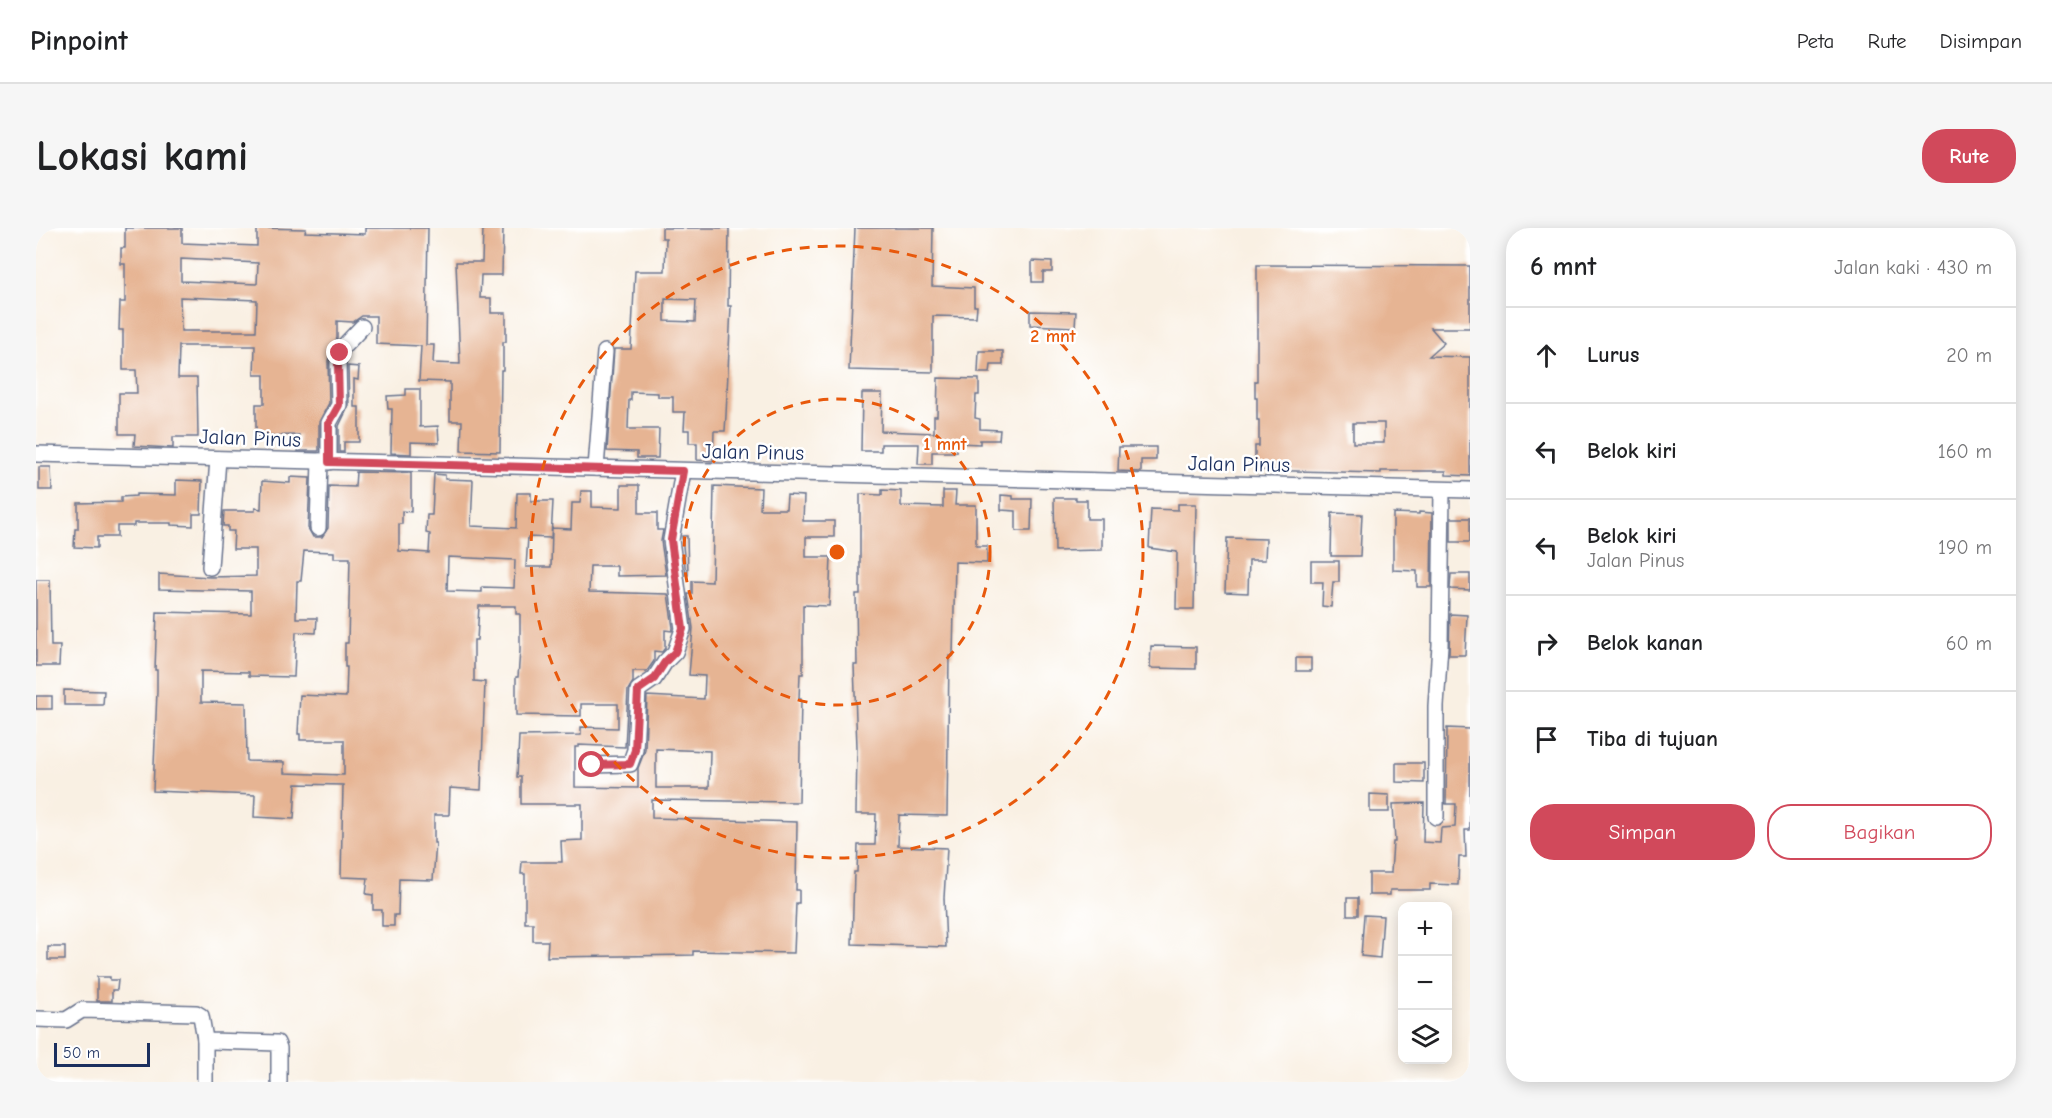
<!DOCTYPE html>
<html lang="id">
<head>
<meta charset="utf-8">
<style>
  :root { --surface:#fff; --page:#f6f6f6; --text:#202124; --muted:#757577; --line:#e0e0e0; --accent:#d1495b }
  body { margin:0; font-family:"Comic Neue",sans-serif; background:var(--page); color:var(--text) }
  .controls { position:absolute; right:18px; bottom:18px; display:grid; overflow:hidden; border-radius:12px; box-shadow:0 3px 15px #0003 }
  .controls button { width:54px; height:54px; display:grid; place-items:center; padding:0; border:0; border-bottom:2px solid var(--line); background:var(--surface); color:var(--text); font:30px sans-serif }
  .scale { position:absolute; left:18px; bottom:15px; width:96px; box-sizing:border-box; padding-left:6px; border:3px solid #1b2f5e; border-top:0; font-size:16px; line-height:21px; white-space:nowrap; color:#1b2f5e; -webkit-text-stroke:4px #fff; paint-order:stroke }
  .stop { position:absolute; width:18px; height:18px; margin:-14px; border:4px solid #d1495b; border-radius:50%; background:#fff }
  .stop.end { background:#d1495b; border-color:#fff; box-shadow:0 2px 6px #0008 }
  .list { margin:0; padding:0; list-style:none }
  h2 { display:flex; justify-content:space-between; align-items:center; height:78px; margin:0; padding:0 24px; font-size:26px }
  h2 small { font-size:20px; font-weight:400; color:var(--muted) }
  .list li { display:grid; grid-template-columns:39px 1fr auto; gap:18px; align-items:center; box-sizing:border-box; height:96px; padding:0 24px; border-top:2px solid var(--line) }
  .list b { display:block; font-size:22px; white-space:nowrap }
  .list p { margin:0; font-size:20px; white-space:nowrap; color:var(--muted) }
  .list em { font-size:20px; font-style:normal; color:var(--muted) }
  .actions { display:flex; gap:12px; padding:18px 24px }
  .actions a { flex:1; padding:14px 0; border:2px solid var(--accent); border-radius:24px; text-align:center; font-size:21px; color:var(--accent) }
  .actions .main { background:var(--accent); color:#fff }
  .icon { flex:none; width:33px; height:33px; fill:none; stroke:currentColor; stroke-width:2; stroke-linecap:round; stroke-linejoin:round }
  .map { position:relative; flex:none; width:1434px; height:854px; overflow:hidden; border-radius:24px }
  header { display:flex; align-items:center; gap:36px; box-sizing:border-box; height:84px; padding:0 30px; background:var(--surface); border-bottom:2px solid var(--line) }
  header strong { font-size:28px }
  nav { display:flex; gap:33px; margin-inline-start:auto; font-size:21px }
  .intro { display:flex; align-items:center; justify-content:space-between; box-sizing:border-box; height:144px; padding:0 36px }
  h1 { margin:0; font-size:42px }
  .button { padding:15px 27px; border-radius:24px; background:var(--accent); color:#fff; font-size:21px; font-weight:700 }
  main { display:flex; gap:36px; padding:0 36px }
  aside { flex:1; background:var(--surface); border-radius:24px; box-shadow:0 3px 15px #0003 }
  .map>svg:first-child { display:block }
  .building { fill:#e6b493; fill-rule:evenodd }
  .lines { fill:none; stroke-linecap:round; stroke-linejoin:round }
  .minor-casing { stroke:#69738d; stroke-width:18 }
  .minor { stroke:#fff; stroke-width:15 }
  .route { stroke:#d1495b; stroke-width:8 }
  .ring { fill:none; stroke:#e8590c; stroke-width:3; stroke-dasharray:10 8 }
  .labels { text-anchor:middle; stroke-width:5; stroke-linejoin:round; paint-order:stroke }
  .street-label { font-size:21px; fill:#1b2f5e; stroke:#fff }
  .centre { fill:#e8590c; stroke:#fff; stroke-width:3 }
  .ring-label { font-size:18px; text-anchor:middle; font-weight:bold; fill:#e8590c; stroke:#fff; stroke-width:5; stroke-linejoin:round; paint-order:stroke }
</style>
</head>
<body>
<header>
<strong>Pinpoint</strong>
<nav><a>Peta</a><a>Rute</a><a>Disimpan</a></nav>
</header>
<div class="intro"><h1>Lokasi kami</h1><a class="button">Rute</a></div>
<main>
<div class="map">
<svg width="1434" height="854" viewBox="0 0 1434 854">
  <rect width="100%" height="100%" fill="#fff"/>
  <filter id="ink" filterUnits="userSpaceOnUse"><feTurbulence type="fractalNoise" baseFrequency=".0167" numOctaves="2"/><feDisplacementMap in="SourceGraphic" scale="12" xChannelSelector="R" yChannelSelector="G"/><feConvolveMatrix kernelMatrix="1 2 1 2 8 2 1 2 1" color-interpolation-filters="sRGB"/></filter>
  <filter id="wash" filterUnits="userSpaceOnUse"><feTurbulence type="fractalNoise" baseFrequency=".008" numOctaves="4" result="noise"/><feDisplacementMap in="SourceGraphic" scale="24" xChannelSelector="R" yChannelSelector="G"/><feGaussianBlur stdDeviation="1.35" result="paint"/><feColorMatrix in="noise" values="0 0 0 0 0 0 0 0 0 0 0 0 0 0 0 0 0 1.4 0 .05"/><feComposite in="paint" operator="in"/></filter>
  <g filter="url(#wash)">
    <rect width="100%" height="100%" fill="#f9f0e3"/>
    <g id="blocks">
      <g class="building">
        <path d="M89,0h57v15l75,3v-18l49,1 -1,3 60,2v-6h63l-2,117h8l-1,18 27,1 -4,-102h26l1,-34h20l-1,47h-21l-1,23h11v15h15v29h-3v28h-2l-1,82 -39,-1 1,-30h-12v-39l-31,-1 2,-35 -45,-2v-28h-14l-9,6 -16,-1v17l-6,11 -3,12 1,42 -10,19v29h-21l1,-16 -43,1v-32h8v-29h-10l1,-29h-76l-1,32h19l1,59h-25v11l-39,-2 1,-12h-16v-41h18l-1,-23h-13v-40h-4l1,-28h5v-38h-4v-16h4zM145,31l77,4 -1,21 -76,-3zM144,69l77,3 -1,31h-75z"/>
        <path d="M626,0h67l-1,78h3l-5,109 -1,16h-11l-1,30 -16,-1v-17h-8v-13h-5l1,-18h-12v-15h-15v-4l-27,-1v8h-2l-1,29h31l-1,29h-21v-6l-30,-1 7,-102h17l4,-78h30l1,-33h-4zM629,71l31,1 -1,22 -30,-1z"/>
        <path d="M819,0h78l-1,58 42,2v18h3l-1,11 -43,-1v56l-84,-2z"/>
        <path d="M996,33l20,1v10h-9v10h-11z"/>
        <path d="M1221,37l213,1v62h-39l13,15 -15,13 41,1v119l-24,-1v-4h-65v2l-126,-3v-24h4v-26h-2v-22h-2v-17h2zM1317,195h31v20h-31z"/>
        <path d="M994,83l46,1 -1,15 -45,-2z"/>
        <path d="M943,123h24v14h-12l-1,8h-12z"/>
        <path d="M312,138l11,1 -1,13 -4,-1v28h5v35h-15v10h-5v-26l10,-21z"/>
        <path d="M902,150l41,1v16h-3l-1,23 5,1v10l20,1 -1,10h-19v4l-23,-1v9h-25v12h-14l1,-20h-38v7h-20l1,-58h20l-1,38 53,2v-17h3z"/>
        <path d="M370,161h14v38l18,-1 1,17 -28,-1v12l-20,-1 1,-44h-4l-1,-13 19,-1z"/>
        <path d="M1083,219h37v13h-15v12l-23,-1z"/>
        <path d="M3,239h12l1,23h-13z"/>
        <path d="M320,244l55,1v39l-9,-1v13h-3v27l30,2 1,-19 -4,-1 1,-18h5l2,-41 11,1v4l28,1 -2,46 45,2 1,-35h14v8h22l-2,37 -23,-1 -2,30h25l1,-39 19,1 1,-26h8l1,-12h11v16l29,1v-23h18v28h18v17h6l-2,11 5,34 -49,1v-10h-27l-1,26 79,2 5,34 -1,3 -7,-1v18l-3,4 -8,-1v10l-7,10h-14v11l-5,8 -3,57 -46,-2v2h-4v40l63,1v-20l7,-18 2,-54 57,3 1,-23 -16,-1 4,-47 -5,-34h4v-13l20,1 2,-96 47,2 -1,21h26l1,-14 17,1 -1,25h31v16h-28v20h25l-2,49 -26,-1v69h-3l-1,25h2l-2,103 -147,-2v18l145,4 -1,68h3v13h-3l-2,50 -101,-2v4l-146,2 1,-16h-15v-18h-8v-49h-4l1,-12h40l-1,-21 21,-1v-36h-61v-27h-4l2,-41 62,-1v-8l37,1v-24h-37v12l-65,-1v-38h2l2,-26v-37h-4v-8h-37l-2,34h-3v41l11,1 -4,108 -31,-2 -1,27h-15v28h2l-3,37 -34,-1 -1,36h-4v11h-12v-16h-9v-15l-7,-1 2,-16 -27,-1 2,-92 -47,-1 -2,35 -40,-2 1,-22 -102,-4 4,-100v-21h-2l2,-58 94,2v-23l-92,-2v-15l51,3 46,-1v-27h-23l1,-18h-6v-5h-5l1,-15h31v-3l6,1 1,-28 28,2v-6l20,1 -2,50 5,9h9l6,-9 1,-42 26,1zM268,323l30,1v6h16l-2,85h-3v24h2l-1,30 -46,-2 -2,39h2v6h44v35l-60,-2v-11l-37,-1 -1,-58 -45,-1v-31l48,1v4l45,1 2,-45 20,1 1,-15h-21l1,-37h4zM412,329l67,3 -1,28 -32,-1v5l-35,-1zM620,521l54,2 -1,37h-53z"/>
        <path d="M140,252l26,1 -1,33h-8v12l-22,-1v-2h-37v3h-17v11h-20v11l-23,-1 1,-18h3v-26l43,-1v-5l15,-1v-2l40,1z"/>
        <path d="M846,262l19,1v15l42,1v-16h13l-1,14h21v41h11v17l-32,-1 -2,94h-4l-2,160 -48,-1 -1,31 49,2 -3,50 2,49 -94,-3 2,-72h3l1,-27h17l1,-31h-20l1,-67 -3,-82h3l-1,-71h4v-100l22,1z"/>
        <path d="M965,267l12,1v3h19l-1,32h-15v-20l-15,-1z"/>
        <path d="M1018,270h22v2h11v19h15v31l-47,1z"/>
        <path d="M1142,276h18l-2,105h-18l1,-57 -28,-4 2,-39 27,1z"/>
        <path d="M1383,284l13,1 -1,74h-14v-16l-24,-1v-57l26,1z"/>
        <path d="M1296,285l30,1 -2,42h-29z"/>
        <rect x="1415" y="290" width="19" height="24"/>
        <path d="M646,308h5l1,39h-2z"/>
        <path d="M1191,310l39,1 -1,21h-16l-1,33 -23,-1z"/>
        <path d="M1275,333h28v21h-6l-2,25 -9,-1 1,-24h-12z"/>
        <path d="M1415,346h19v16l-20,-1z"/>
        <path d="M0,352h14l1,66h9l-1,20h-23z"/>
        <path d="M1414,386l17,1 -2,40h-16z"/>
        <path d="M1115,418l45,1v22l-46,-1z"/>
        <rect x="1260" y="430" width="15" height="13"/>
        <path d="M28,462l40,1 -1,14h-39z"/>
        <rect x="0" y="468" width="16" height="13"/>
        <path d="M1411,500l23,1v101h-5l1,27h-7l-1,28 -28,-1v6h-40v5h-21v-22h22l2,-31h2l-2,-38 31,-1 -1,39 17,1 1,-15 14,-1 1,-23h-10z"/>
        <path d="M1360,535h28v20l-28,-1z"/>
        <path d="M1334,566l19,1v17h-19z"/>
        <rect x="1311" y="670" width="11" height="17"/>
        <path d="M1328,687l19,1 -3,42 -19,-2z"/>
        <rect x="12" y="719" width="17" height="13"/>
        <path d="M61,749h13v3h8l-1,10h-5v11h-15z"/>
      </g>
    </g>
  </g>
  <g filter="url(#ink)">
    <use href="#blocks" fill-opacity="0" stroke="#69738d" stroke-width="1.5"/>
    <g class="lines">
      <defs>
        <g id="minor">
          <path d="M0,226l1434,36"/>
          <path d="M293,234v-39l10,-18 -1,-42 2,-10 3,-6 19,-20"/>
          <path d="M560,240l9,-116"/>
          <path d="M282,300l2,-67"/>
          <path d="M174,339l8,-108"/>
          <path d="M556,537l38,-1 5,-14 3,-60 16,-11 11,-17 10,-10 8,-23 -12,-89 12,-69"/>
          <path d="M1400,589v-111l4,-61 2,-155"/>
          <path d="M0,791l30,1 16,-10 114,3 5,3 4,23 5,2 67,2 2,5v34"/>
          <path d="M169,854v-43"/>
        </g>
      </defs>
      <use href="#minor" class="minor-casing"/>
      <use href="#minor" class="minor"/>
    </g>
  </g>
  <g class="lines" filter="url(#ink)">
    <path class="route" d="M304,125l-2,10 1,42 -10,18v39l354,9 -12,69 12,89 -8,23 -10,10 -11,17 -16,11 -3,60 -5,14 -38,1"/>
  </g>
  <g class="ring">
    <circle cx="801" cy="324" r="153"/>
    <circle cx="801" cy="324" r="306"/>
  </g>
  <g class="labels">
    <g class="street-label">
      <text transform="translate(214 210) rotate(2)" y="7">Jalan Pinus</text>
      <text transform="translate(717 224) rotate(1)" y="7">Jalan Pinus</text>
      <text transform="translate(1203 236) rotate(1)" y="7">Jalan Pinus</text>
    </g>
  </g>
  <circle cx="801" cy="324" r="9" class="centre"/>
  <g class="ring-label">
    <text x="1017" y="114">2 mnt</text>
    <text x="909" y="222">1 mnt</text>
  </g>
</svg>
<div class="controls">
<button>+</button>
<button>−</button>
<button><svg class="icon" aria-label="layers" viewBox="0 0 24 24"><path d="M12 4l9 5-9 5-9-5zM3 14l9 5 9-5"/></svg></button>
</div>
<div class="scale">50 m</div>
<div class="stop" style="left:556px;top:537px"></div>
<div class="stop end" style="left:304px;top:125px"></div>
</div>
<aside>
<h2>6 mnt<small>Jalan kaki · 430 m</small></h2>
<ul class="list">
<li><svg class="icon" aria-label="ahead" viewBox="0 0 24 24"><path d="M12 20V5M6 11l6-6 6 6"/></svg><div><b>Lurus</b></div><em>20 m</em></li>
<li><svg class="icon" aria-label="left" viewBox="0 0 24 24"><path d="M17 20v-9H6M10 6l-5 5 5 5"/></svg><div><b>Belok kiri</b></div><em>160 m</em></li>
<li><svg class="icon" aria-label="left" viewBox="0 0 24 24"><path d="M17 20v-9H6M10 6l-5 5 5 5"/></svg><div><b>Belok kiri</b><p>Jalan Pinus</p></div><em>190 m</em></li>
<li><svg class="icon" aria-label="right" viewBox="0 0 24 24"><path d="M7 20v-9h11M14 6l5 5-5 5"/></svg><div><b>Belok kanan</b></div><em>60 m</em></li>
<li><svg class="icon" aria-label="arrive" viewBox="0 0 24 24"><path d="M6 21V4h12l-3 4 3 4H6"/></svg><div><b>Tiba di tujuan</b></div></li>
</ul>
<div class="actions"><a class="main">Simpan</a><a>Bagikan</a></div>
</aside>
</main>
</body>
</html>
